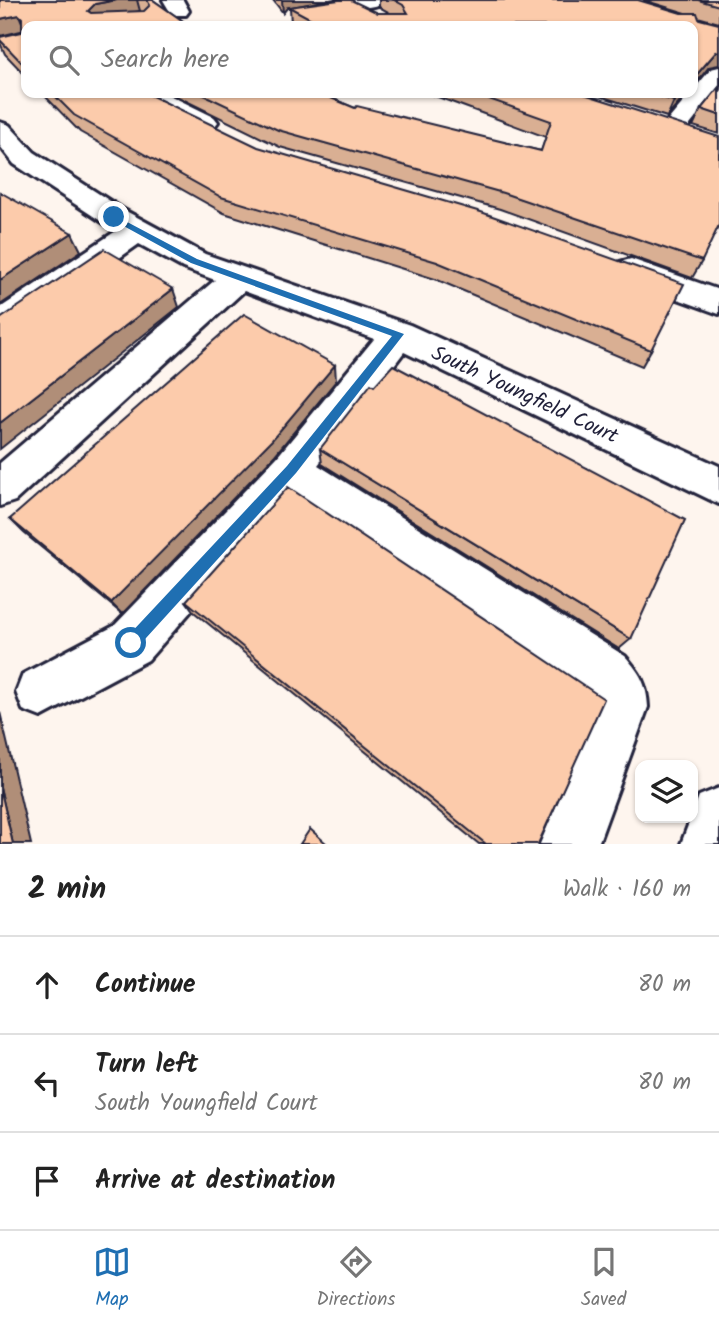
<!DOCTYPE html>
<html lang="en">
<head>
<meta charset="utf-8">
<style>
  :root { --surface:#fff; --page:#f6f6f6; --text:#222; --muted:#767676; --line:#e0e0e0; --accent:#1f6fb2 }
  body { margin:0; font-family:Kalam,sans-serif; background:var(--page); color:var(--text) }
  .controls { position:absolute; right:21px; bottom:21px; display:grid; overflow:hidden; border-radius:14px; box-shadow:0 2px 5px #0004 }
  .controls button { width:63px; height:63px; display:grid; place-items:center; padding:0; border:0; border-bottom:2px solid var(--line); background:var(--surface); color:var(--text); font:35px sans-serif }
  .stop { position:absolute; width:21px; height:21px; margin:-16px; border:5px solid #1f6fb2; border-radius:50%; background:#fff }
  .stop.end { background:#1f6fb2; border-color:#fff; box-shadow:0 2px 7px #0008 }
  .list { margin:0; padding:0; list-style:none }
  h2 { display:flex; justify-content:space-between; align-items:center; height:91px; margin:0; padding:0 28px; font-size:30px }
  h2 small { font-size:23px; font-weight:400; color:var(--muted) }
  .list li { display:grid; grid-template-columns:46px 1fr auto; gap:21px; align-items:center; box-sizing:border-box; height:98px; padding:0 28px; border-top:2px solid var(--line) }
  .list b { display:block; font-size:26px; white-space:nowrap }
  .list p { margin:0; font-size:23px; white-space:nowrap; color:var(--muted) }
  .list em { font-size:23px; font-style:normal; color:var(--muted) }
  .icon { flex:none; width:38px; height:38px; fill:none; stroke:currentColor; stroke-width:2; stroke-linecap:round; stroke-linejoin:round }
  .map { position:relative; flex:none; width:719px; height:844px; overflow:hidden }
  .search { position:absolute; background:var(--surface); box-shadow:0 2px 5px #0004; left:21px; right:21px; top:21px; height:77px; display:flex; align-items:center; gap:18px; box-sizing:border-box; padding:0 24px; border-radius:14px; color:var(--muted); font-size:26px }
  .sheet { height:385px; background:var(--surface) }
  nav { display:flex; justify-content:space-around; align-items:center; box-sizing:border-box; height:98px; border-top:2px solid var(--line); background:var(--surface); font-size:19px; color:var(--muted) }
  nav a { display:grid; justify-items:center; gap:4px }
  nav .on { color:var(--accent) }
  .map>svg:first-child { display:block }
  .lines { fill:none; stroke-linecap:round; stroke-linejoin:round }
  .minor-casing { stroke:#22223b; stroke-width:6 }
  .minor { fill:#fff; fill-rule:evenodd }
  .wall { fill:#d9af93; stroke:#22223b; stroke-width:2 }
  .shaded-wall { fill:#b08e78; stroke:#22223b; stroke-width:2 }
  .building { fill:#fccbab; stroke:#22223b; stroke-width:2 }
  .route { fill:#1f6fb2 }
  .labels { text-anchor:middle; stroke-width:6; stroke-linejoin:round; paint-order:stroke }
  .street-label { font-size:21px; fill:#22223b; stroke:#fff }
</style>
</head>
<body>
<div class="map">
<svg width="719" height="844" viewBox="0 0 719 844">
  <rect width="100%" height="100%" fill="#fef5ee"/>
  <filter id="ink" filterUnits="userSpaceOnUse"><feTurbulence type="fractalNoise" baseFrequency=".0143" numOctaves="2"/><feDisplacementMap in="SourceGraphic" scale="14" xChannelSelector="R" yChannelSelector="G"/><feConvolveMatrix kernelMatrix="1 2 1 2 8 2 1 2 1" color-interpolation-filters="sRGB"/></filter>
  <g filter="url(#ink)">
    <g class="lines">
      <defs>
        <g id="minor">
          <path d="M163,0h20l6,11 -3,4h-14z"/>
          <path d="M340,0h44l-3,4 -7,2 -67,12 -7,-2 -3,-4 3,-4z"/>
          <path d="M719,67v22l-37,46 -9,3 -9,-3 -4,-5 4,-5 47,-56z"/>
          <path d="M140,93h25l49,24 4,5 -4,5c-20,5 -63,-17 -74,-34z"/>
          <path d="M0,122l9,3 25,27 90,58 81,44 205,71 309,141v38l-315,-152 -86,113 307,191c15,17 22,28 23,51l-50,137h-58l52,-121 5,-24 -8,-7 -294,-199 -147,167 -107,57 -18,-7 -7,-18 7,-18 91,-48 163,-169 97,-118 -130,-48 -229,210 -15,5v-43l215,-183 -32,-12 -44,-24 -127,90 -12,3v-29l116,-77 -102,-67 -14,-18z"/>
          <path d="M631,259l88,31v24l-99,-36 -5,-8 5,-8z"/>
          <path d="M719,788v56h-38l18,-48z"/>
        </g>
      </defs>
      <use href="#minor" class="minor-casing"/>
      <use href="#minor" class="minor"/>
    </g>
    <g class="wall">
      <path d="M0,0h153l37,26h-164v50l-21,-22 -5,-11v-6l22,-6 -22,5z"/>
      <path d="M273,0h56l-27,5 76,8h12l-11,-6v-7h259l43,13h5l-43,-13h76v23l-21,-6 1,2 20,5v41l-10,2 -16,20v-61h-396l-6,-3 -1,-15h-3l-4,5z"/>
      <path d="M719,87v47l-26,-8 8,-17z"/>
      <path d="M42,93h104l505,257 -9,16 -207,-87 -211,-66 -144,-81z"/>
      <path d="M170,93h149l36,15 186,43 5,-14 -119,-44h154l121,168 -10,17 -192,-69 -220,-62z"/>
      <path d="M590,93h98l-21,24z"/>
      <path d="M336,381l-61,74 -153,159 -98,-81 -14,-14z"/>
      <path d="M320,449l311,190 -12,10 -297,-185z"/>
      <path d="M186,601l352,243h-59l-285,-232z"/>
    </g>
    <g class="shaded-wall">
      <path d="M117,0h20l3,11 -40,8 -12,-8 7,-7z"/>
      <path d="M282,0h47l-42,8 -4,5z"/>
      <path d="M19,15l6,15 -25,6v-17z"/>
      <path d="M719,51v14l-10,2 -16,20v-8l23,-27z"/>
      <path d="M681,93h7l-21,24 7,-16z"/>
      <path d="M72,233l9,18 -81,54v-25z"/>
      <path d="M173,289l6,18 -179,142v-26z"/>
      <path d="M335,365l1,16 -61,74 -153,159 -11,-11z"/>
      <path d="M0,712l31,132h-18l-13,-57z"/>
    </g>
    <g class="building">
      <path d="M0,0h117l-22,4 -7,7 3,2 53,-2 6,-6 -3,-5h6l37,26h-164v41l-26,-27v-3l22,-5v-14l-3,-3 -19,4z"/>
      <path d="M339,0h12l27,13h30l-5,-8 -9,-5h244l43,13h16l2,6 20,5v27l-3,1 -23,27v-53h-369l-35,-19z"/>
      <path d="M698,0h21v6z"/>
      <path d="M719,87v28l-18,-6z"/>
      <path d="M52,93h94l112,54 223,65 203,72 -33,66 -214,-88 -216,-65 -147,-82z"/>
      <path d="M200,93h119l36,15 2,-2 184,45 10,-30 -79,-28h109l138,44v88l-17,36 -199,-68 -225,-63z"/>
      <path d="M647,93h34l-7,8z"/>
      <path d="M0,192l72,41 -72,47z"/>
      <path d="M104,249l69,40 -173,134v-104z"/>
      <path d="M244,314l91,51 -63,75 -161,163 -101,-84z"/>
      <path d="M393,365l292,155 -54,119 -311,-190 51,-65 3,2z"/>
      <path d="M288,487l316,212 -66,145h-52l-300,-243z"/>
      <path d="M0,787l13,57h-13z"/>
      <path d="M310,829l17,15h-27z"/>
    </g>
  </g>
  <path class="route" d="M114,215l83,44 207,75 -108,139 -160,176 -5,2 -5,-2v-11l161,-172 105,-130 -201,-73 -80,-44 -1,-2z"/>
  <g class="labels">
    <g class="street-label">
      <text transform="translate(525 394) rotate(25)" y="7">South Youngfield Court</text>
    </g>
  </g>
</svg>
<div class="controls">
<button><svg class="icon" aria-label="layers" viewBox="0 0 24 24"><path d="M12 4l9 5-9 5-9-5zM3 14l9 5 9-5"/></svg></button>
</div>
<div class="stop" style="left:131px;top:643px"></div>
<div class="stop end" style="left:114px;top:217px"></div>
<div class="search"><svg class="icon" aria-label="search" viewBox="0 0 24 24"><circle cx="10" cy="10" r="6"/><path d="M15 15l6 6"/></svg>Search here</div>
</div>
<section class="sheet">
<h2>2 min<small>Walk · 160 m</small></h2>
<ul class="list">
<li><svg class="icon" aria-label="ahead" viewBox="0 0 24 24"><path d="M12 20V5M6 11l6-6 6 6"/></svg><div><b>Continue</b></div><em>80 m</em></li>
<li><svg class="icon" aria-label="left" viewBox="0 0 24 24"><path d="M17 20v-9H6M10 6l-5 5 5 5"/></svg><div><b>Turn left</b><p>South Youngfield Court</p></div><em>80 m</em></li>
<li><svg class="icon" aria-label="arrive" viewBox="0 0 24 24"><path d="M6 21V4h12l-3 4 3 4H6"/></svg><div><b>Arrive at destination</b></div></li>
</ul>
</section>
<nav>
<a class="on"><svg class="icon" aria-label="map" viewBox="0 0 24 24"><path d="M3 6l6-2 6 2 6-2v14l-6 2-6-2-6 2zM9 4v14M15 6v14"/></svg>Map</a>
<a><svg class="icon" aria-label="directions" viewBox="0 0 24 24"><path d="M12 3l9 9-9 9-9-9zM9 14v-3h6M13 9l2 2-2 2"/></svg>Directions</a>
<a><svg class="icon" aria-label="saved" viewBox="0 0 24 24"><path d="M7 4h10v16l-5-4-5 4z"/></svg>Saved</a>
</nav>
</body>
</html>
